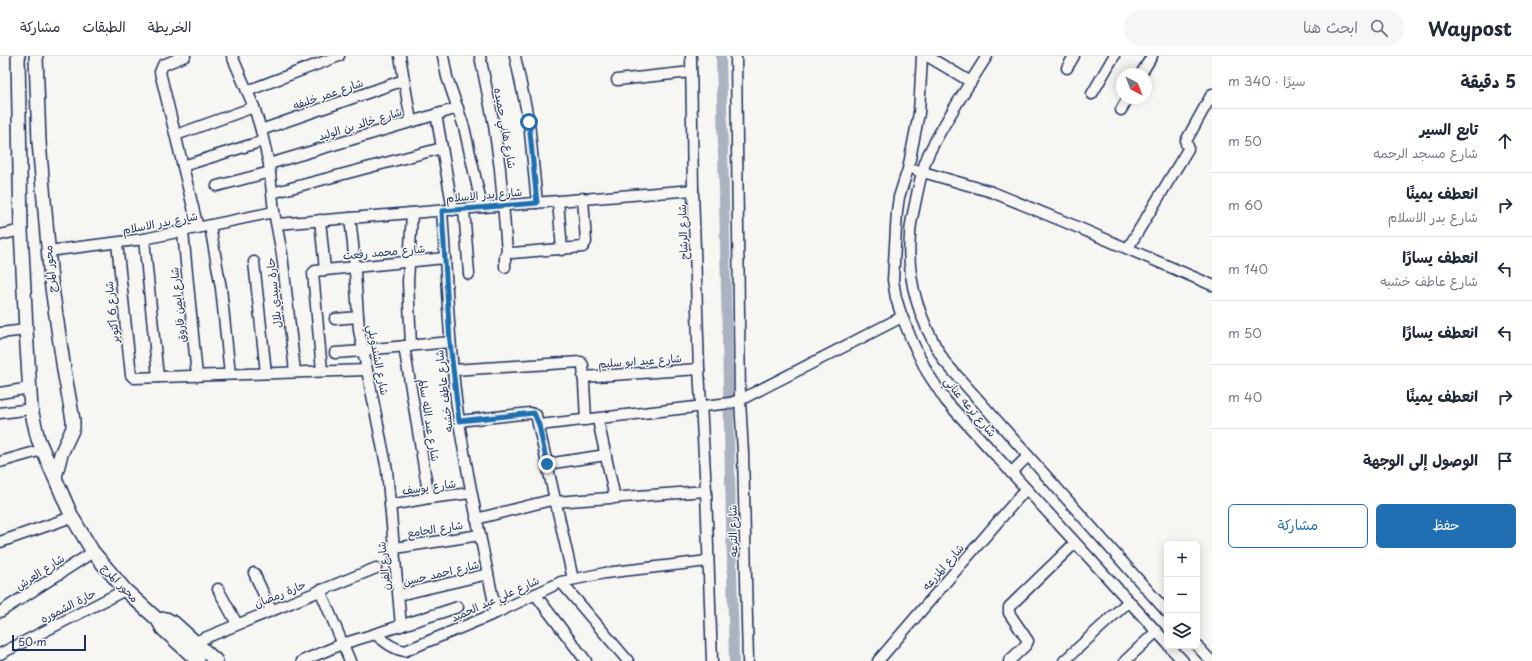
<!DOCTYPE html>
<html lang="ar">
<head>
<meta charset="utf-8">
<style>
  :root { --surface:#fff; --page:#f6f6f7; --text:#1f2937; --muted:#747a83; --line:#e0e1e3; --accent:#1f6fb2 }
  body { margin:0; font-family:"Playpen Sans","Playpen Sans Arabic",sans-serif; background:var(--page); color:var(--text); direction:rtl }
  .controls { position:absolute; right:12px; bottom:12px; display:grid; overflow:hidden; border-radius:6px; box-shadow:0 2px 10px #0003 }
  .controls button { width:36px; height:36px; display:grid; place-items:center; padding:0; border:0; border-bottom:1px solid var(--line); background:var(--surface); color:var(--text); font:20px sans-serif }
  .compass { position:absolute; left:1116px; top:12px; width:36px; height:36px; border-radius:50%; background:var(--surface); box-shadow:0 2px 10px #0003; rotate:138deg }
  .scale { position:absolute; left:12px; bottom:10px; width:74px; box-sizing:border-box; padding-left:4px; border:2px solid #1b2f5e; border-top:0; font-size:11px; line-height:14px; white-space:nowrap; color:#1b2f5e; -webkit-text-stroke:3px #f6f6f2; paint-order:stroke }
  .stop { position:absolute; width:12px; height:12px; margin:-9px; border:3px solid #1f6fb2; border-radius:50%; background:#fff }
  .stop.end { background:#1f6fb2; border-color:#fff; box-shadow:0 1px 4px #0008 }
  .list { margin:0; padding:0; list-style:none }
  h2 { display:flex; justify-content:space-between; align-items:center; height:52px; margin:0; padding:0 16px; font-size:17px }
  h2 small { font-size:13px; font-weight:400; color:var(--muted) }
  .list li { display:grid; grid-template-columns:26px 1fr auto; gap:12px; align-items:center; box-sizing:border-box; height:64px; padding:0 16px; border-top:1px solid var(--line) }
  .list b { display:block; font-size:15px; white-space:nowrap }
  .list p { margin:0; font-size:13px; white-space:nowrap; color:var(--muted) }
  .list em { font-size:13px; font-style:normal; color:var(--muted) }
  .actions { display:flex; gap:8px; padding:12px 16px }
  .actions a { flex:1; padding:9px 0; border:1px solid var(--accent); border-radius:6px; text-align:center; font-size:14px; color:var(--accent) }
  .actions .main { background:var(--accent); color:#fff }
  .icon { flex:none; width:22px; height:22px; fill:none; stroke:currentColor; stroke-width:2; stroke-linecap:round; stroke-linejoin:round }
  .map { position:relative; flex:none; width:1212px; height:605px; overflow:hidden; direction:ltr }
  header { display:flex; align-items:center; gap:24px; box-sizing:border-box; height:56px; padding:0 20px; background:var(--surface); border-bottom:1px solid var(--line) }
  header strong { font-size:19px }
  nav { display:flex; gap:22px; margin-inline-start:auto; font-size:14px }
  .search { width:280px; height:36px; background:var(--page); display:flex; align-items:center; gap:10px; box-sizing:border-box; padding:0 14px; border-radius:22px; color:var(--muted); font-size:15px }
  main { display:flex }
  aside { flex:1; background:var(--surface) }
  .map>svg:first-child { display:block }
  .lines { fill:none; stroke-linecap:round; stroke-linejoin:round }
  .canal { stroke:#abb2c0; stroke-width:10 }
  .minor-casing { stroke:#1b2f5e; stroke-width:13 }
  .major-casing { stroke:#1b2f5e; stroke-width:16 }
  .minor { stroke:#f6f6f2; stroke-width:10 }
  .major { stroke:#f6f6f2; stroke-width:13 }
  .route { stroke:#1f6fb2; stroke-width:5 }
  .labels { text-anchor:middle; stroke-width:3; stroke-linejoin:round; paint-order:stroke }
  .street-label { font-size:11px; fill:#1b2f5e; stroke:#f6f6f2 }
</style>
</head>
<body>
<header>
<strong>Waypost</strong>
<div class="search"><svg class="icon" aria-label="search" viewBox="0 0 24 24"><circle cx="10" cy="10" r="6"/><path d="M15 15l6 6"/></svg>ابحث هنا</div>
<nav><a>الخريطة</a><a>الطبقات</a><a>مشاركة</a></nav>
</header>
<main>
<aside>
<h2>5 دقيقة<small>سيرًا · 340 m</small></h2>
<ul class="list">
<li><svg class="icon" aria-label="ahead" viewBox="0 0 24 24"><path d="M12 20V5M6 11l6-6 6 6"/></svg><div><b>تابع السير</b><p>شارع مسجد الرحمه</p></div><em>50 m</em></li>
<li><svg class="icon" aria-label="right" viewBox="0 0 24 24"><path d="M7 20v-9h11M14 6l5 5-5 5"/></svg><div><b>انعطف يمينًا</b><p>شارع بدر الاسلام</p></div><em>60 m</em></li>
<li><svg class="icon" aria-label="left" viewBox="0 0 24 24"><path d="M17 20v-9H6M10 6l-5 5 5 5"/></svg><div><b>انعطف يسارًا</b><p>شارع عاطف خشبه</p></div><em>140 m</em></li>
<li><svg class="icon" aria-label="left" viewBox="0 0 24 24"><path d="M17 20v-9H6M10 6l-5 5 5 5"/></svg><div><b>انعطف يسارًا</b></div><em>50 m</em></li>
<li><svg class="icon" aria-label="right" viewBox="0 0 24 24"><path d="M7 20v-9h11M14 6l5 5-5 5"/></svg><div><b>انعطف يمينًا</b></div><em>40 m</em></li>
<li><svg class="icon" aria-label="arrive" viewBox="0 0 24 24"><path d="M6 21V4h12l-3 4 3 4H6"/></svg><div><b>الوصول إلى الوجهة</b></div></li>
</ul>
<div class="actions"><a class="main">حفظ</a><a>مشاركة</a></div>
</aside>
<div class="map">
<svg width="1212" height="605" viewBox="0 0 1212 605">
  <rect width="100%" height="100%" fill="#f6f6f2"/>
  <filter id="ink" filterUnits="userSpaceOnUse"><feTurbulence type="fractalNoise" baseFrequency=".025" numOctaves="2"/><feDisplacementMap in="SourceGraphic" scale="8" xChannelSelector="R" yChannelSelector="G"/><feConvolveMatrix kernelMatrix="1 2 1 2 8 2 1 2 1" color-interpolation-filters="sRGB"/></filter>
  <g filter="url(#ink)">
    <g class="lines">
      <path class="canal" d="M721,0l13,605"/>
      <defs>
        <g id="minor">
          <path d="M185,0l-22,9 -3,7 38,156"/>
          <path d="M232,0l22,51 7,23 8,34 5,48 8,42 13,118"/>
          <path d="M400,0l11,65"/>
          <path d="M443,0l4,21 17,50 18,80"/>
          <path d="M480,0l14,69 6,44 7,82 5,2 71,-6 3,-5 -3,-44"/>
          <path d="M515,0l14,66 8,81"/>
          <path d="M691,0l2,134 6,179 7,122 6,170"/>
          <path d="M736,0l4,344 3,53 5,208"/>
          <path d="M922,0l-3,57 -11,56 -9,28 -2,14 -4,69 3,18 5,16 11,27 15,31 19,29 221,242"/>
          <path d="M927,0l44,26"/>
          <path d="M987,0c-19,30 -39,60 -55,91 -9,16 -12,34 -16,52 -2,12 -6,24 -6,36 -4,47 10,86 34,126l223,251"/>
          <path d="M1067,12l7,-12"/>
          <path d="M1141,18l11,-18"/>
          <path d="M617,24l74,-8"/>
          <path d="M247,35l92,-35"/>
          <path d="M1092,38l22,-38"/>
          <path d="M1121,54l7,-12"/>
          <path d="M436,58l17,96"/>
          <path d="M261,74l143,-50"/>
          <path d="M176,79l78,-28"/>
          <path d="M269,108l189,-56"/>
          <path d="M183,110l80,-25"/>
          <path d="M916,114l76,22 78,32 142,61"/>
          <path d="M217,130l53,-14"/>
          <path d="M272,137l170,-45"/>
          <path d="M558,145l4,49"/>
          <path d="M464,153l5,65"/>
          <path d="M442,155c5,70 7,141 17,211 10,64 24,127 37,191"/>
          <path d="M350,162l3,26 6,86 28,140 14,156"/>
          <path d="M320,164l5,50 -10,1 -2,2 9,98"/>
          <path d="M277,168l416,-34"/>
          <path d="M210,170l11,62 9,86"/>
          <path d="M183,176l14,144"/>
          <path d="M0,179l21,-5"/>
          <path d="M144,183l14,138"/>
          <path d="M117,187l14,132 3,3 232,-8"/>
          <path d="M1128,192l60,-99v-3l-2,-2v-3l26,-47"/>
          <path d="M48,195l96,-12 130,-27"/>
          <path d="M254,206l12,111"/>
          <path d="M505,211v-11l2,-5"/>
          <path d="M325,214l120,-12"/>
          <path d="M335,263l23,-2"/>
          <path d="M0,277l26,-3"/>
          <path d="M404,290l25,152"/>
          <path d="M411,290l-3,-64 4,-69"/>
          <path d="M363,294l87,-8"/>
          <path d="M335,297l28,-2"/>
          <path d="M453,314l128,-8 2,3 3,55"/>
          <path d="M583,321l116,-8"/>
          <path d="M0,337l30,-5"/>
          <path d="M0,357l31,-4"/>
          <path d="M459,365l71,-8 6,2 37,164"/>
          <path d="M539,369l191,-22 10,-3 162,-83"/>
          <path d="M599,369l16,73"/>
          <path d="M0,406l42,-12"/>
          <path d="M547,408l59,-9"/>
          <path d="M1011,417l17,-17"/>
          <path d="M555,446l151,-11"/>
          <path d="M390,449l39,-7 42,-5"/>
          <path d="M476,463l79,-20"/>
          <path d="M0,486l72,-25"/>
          <path d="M395,492l85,-13"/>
          <path d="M254,517l17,37"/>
          <path d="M561,526l67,79"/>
          <path d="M218,533l19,35"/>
          <path d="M320,534l30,71"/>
          <path d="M535,538l51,67"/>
          <path d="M399,539l89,-21"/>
          <path d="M0,556l93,-60"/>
          <path d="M375,578l83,-27"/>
          <path d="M195,586l181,-74"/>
          <path d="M1169,590l14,15"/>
          <path d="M1197,590l14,15"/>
          <path d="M0,598l125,-64"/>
          <path d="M302,605l40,-17 33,-10c10,8 18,15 30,17l91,-38 65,-31 44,-9 103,-12"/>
          <path d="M878,605l148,-172"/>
          <path d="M1009,605l17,-16 2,-4 -19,-28v-6l66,-64"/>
          <path d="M1064,605l65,-60"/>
          <path d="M1125,605l31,-29"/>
        </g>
        <g id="major">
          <path d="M18,0l3,174 5,100 5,79 7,30 34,78 21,35 32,38 33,30 5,9 35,32"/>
          <path d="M36,0l3,86 12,139 13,89 9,50v8l-12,26 -6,23"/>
          <path d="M158,564l8,-1 8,4 42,38"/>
        </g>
      </defs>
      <use href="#minor" class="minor-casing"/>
      <use href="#major" class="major-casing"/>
      <use href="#minor" class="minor"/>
      <use href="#major" class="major"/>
    </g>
  </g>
  <g class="lines" filter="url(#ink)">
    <path class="route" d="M529,66l8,81 -95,8 8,131 9,79 75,-8 5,12 8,39"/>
  </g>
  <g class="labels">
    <g class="street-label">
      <text transform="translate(328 38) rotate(-19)" y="4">شارع عمر خليفه</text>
      <text transform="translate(360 68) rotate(-17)" y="4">شارع خالد بن الوليد</text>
      <text transform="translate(505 72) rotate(80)" y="4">شارع هاني حميده</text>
      <text transform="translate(484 139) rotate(-5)" y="4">شارع بدر الاسلام</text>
      <text transform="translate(160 167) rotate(-11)" y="4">شارع بدر الاسلام</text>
      <text transform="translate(683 176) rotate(-92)" y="4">شارع الرشاح</text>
      <text transform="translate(384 196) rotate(-5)" y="4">شارع محمد رفعت</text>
      <text transform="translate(50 213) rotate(-95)" y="4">محور المرج</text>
      <text transform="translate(274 237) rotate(-96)" y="4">حارة سيدي بلال</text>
      <text transform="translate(178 249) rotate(-96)" y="4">شارع ايمن فاروق</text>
      <text transform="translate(112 256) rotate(-96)" y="4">شارع 6 أكتوبر</text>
      <text transform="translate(378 304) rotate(79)" y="4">شارع الشندويلي</text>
      <text transform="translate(640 305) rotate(-4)" y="4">شارع عيد ابو سليم</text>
      <text transform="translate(444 335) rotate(-97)" y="4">شارع عاطف خشبه</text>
      <text transform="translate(970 351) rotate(50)" y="4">شارع ترعه عناني</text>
      <text transform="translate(429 364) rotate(81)" y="4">شارع عبد الله سالم</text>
      <text transform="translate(429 431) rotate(-8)" y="4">شارع يوسف</text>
      <text transform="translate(435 473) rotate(-9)" y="4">شارع الجامع</text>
      <text transform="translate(733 475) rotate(-91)" y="4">شارع الترعه</text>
      <text transform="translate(384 510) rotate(-96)" y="4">شارع الفرن</text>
      <text transform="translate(943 511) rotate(-49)" y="4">شارع المزرعه</text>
      <text transform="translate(40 516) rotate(-33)" y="4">شارع العرش</text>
      <text transform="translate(441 517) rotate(-13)" y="4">شارع احمد حسن</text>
      <text transform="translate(120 527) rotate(47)" y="4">محور المرج</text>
      <text transform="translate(280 538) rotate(-22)" y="4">حارة رمضان</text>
      <text transform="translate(495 543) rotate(-24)" y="4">شارع علي عبد الحميد</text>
      <text transform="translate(68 550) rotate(-27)" y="4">حارة الشموره</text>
    </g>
  </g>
</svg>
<div class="controls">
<button>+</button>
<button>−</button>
<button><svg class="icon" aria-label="layers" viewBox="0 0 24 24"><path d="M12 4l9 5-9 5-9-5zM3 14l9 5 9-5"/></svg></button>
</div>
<svg class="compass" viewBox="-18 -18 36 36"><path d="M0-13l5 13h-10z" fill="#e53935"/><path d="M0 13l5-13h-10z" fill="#747a83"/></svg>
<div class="scale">50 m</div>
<div class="stop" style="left:529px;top:66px"></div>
<div class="stop end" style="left:547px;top:408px"></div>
</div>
</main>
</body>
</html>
